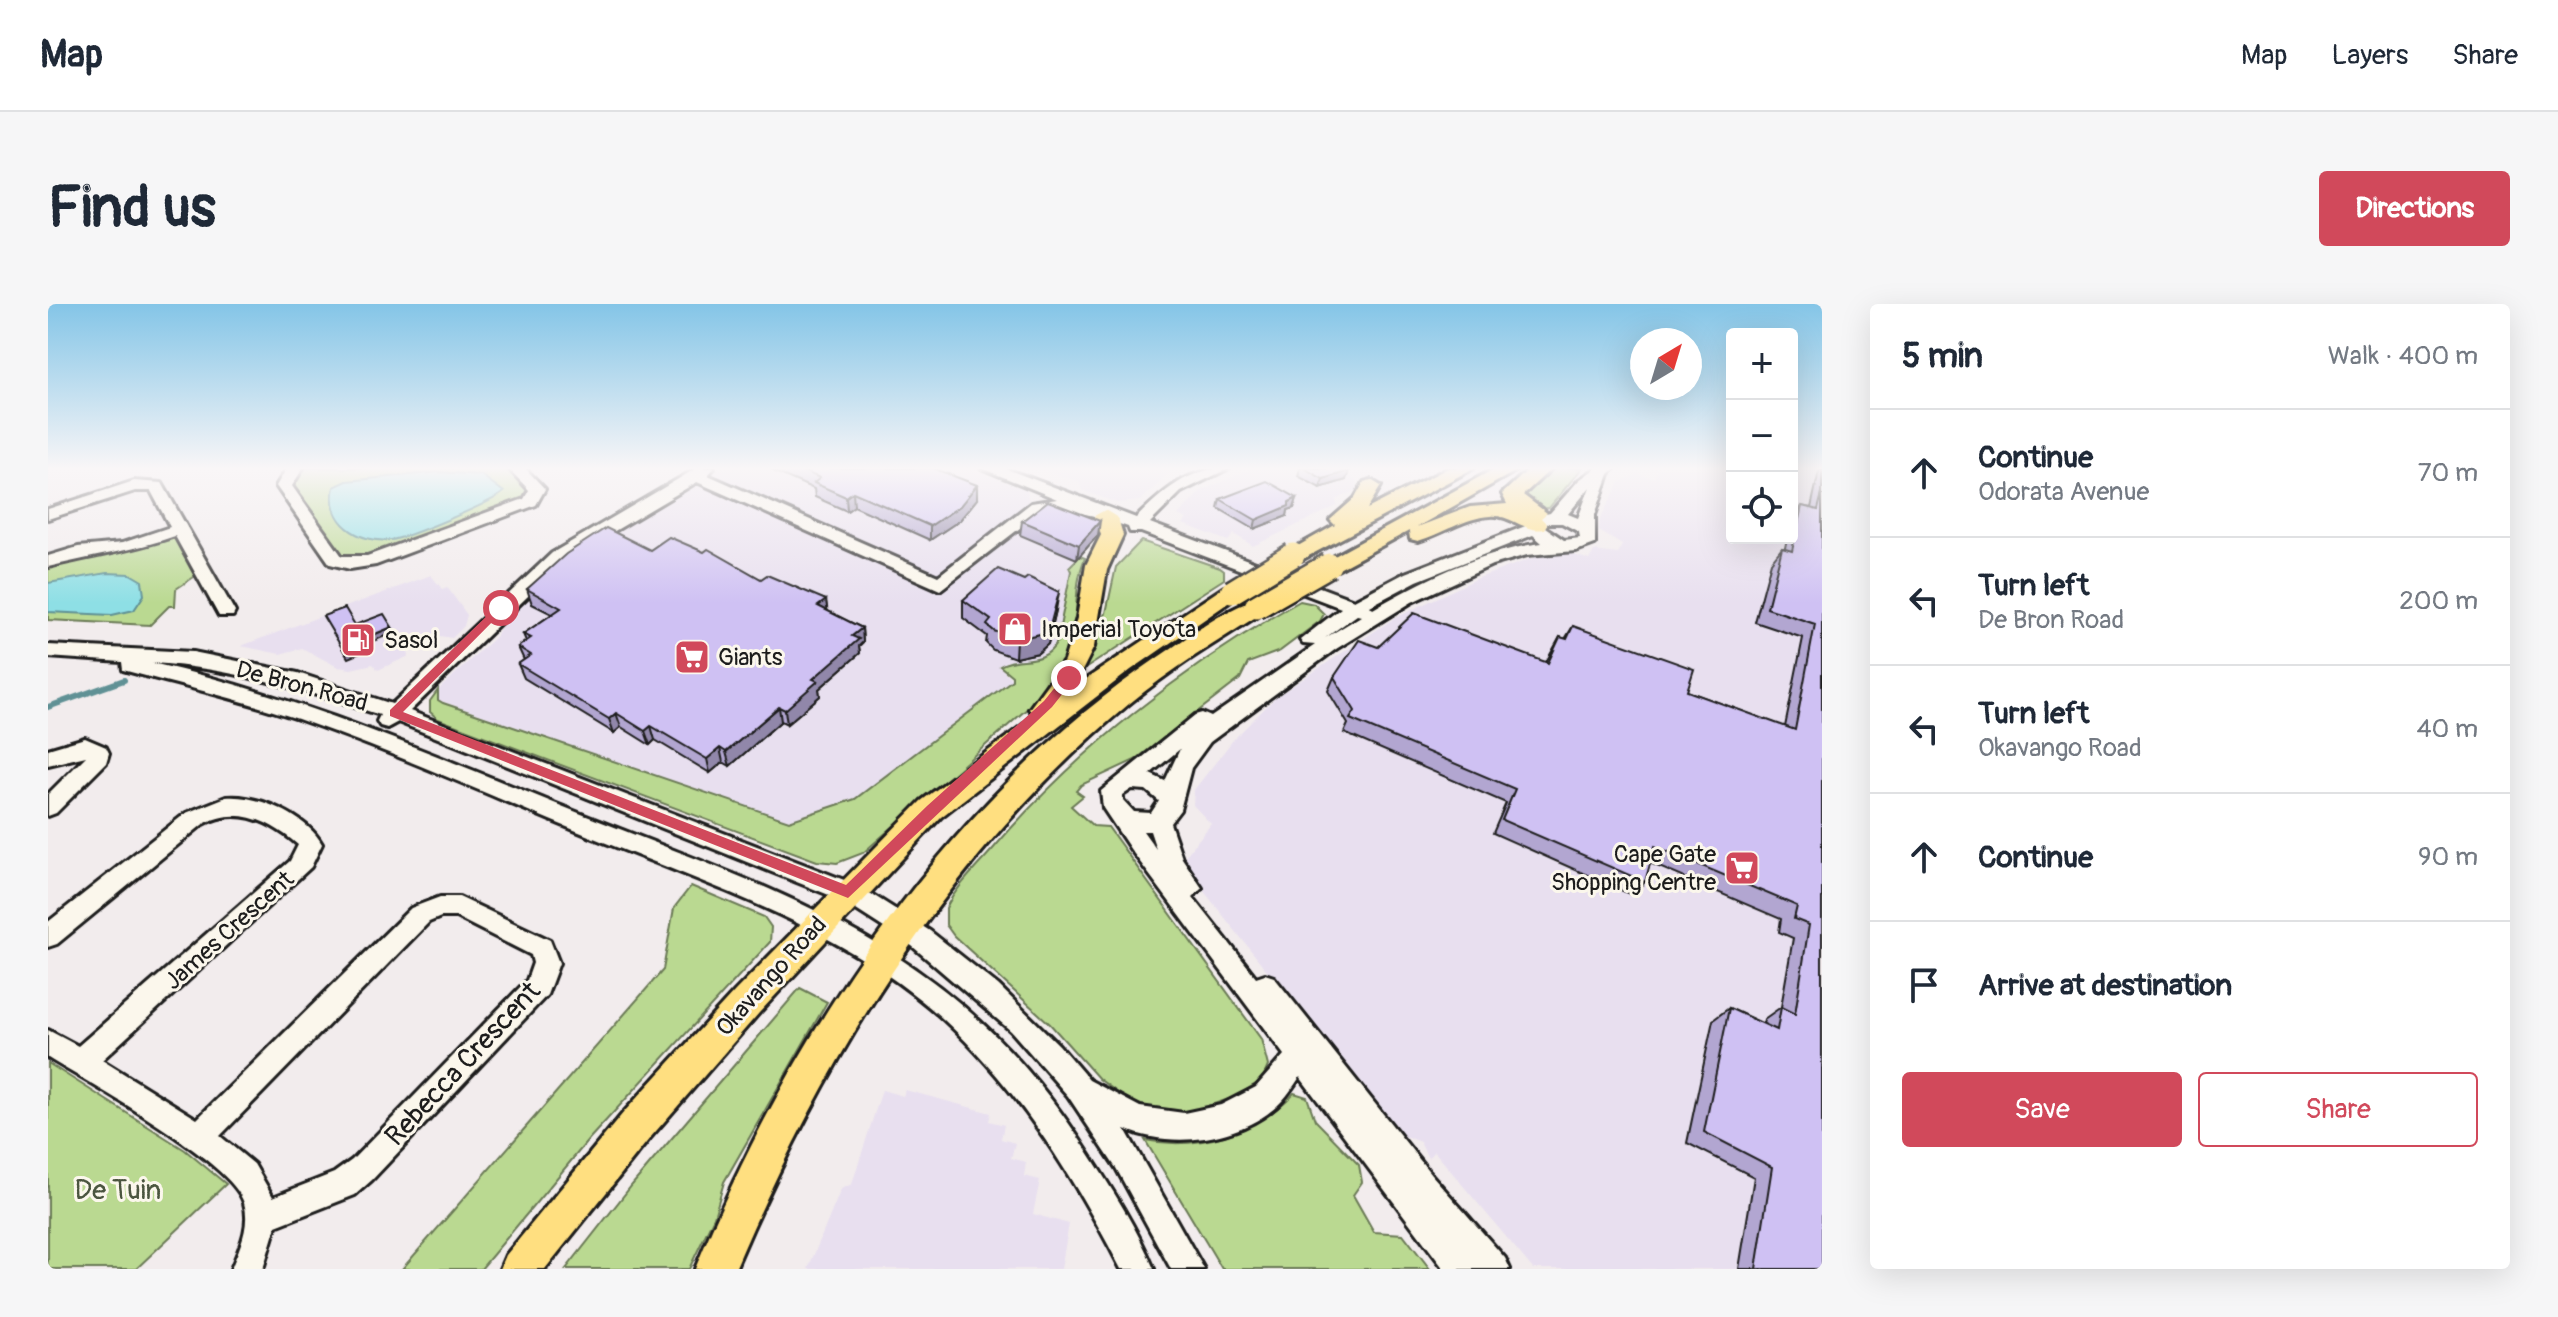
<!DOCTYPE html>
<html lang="en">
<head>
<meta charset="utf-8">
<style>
  :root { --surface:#fff; --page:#f6f6f7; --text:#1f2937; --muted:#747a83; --line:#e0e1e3; --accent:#d1495b }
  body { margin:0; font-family:Pangolin,sans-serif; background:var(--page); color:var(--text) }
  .controls { position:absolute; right:24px; top:24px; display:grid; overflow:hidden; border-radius:8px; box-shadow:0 8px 32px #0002 }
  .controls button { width:72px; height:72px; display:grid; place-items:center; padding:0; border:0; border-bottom:2px solid var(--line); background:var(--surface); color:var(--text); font:40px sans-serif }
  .compass { position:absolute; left:1582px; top:24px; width:72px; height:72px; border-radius:50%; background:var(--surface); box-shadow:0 8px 32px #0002; rotate:38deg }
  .stop { position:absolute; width:24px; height:24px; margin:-18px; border:6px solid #d1495b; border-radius:50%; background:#fff }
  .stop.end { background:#d1495b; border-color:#fff; box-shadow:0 2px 8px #0008 }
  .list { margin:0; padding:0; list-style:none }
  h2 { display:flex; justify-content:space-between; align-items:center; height:104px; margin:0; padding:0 32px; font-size:34px }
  h2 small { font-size:26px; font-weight:400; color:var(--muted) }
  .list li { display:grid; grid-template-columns:52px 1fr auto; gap:24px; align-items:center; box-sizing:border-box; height:128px; padding:0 32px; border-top:2px solid var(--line) }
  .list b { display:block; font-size:30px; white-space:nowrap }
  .list p { margin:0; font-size:26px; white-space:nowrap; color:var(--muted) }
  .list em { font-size:26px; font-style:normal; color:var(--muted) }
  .actions { display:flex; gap:16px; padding:24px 32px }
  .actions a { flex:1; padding:18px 0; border:2px solid var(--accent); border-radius:8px; text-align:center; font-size:28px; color:var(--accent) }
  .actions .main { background:var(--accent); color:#fff }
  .icon { flex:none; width:44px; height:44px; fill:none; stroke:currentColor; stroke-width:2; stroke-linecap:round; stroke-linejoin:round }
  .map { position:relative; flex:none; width:1774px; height:965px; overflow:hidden; border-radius:8px }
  header { display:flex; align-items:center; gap:48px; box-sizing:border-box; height:112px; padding:0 40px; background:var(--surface); border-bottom:2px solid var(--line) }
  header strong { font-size:38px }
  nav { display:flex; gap:44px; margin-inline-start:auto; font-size:28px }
  .intro { display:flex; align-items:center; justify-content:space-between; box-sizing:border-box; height:192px; padding:0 48px }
  h1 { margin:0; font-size:56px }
  .button { padding:20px 36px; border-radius:8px; background:var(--accent); color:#fff; font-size:28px; font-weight:700 }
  main { display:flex; gap:48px; padding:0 48px }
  aside { flex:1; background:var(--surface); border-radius:8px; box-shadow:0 8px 32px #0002 }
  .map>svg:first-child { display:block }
  .built { fill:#e8dfef }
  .green { fill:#bad991; stroke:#6b7a56; stroke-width:2 }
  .water { fill:#8edfe5; stroke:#609195; stroke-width:2 }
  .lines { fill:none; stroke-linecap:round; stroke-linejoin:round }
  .stream { stroke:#609195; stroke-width:6 }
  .minor-casing { stroke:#1c1c1c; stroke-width:6 }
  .major-casing { stroke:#1c1c1c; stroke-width:6 }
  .minor { fill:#fbf7ec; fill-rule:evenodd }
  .major { fill:#ffdf80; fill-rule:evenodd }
  .major-bridge-casing { stroke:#1c1c1c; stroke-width:28; stroke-linecap:butt }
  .major-bridge { stroke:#ffdf80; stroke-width:23 }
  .wall { fill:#b2a6d1; stroke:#1c1c1c; stroke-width:2 }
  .shaded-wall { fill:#9187aa; stroke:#1c1c1c; stroke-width:2 }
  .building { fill:#cfc1f3; stroke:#1c1c1c; stroke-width:2 }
  .route { fill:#d1495b }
  .labels { text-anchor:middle; stroke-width:6; stroke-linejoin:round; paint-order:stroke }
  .poi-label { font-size:24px; fill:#1c1c1c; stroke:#fbf7ec; text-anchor:start }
  .street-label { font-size:24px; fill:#1c1c1c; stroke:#fbf7ec }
  .near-street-label { font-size:28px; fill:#1c1c1c; stroke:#fbf7ec }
  .near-park-label { font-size:28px; fill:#4b553f; stroke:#fbf7ec }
</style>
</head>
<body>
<header>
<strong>Map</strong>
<nav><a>Map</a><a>Layers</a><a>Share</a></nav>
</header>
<div class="intro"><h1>Find us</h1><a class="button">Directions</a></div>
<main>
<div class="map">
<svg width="1774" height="965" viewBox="0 0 1774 965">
  <rect width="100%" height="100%" fill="#f2eced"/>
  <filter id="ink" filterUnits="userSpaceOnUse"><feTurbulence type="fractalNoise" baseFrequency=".0125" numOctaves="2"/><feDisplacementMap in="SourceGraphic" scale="16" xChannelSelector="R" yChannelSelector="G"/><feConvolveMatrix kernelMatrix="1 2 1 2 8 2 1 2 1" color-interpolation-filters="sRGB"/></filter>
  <g filter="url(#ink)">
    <g class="built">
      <path d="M673,164h248l58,22 2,14 17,6 10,-1 50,22 -37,35 2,5 -14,71 -5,8 -22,12 -23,-1 -7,5 12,14 -157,119 -66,22 -351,-121v-10l58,-54 12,-21 58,-53z"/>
      <path d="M984,164h149l-13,6 -28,27 -23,2 -35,-13 -3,-9z"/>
      <path d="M1205,164h82l20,12 4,9 -23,11 1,6 -84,40 -19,-12 -6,7 -45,-17 4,-5 -9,-4 23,-24z"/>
      <path d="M1606,164h78v70h60v-70h30v801h-289l-99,-118 -6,7 -8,-16 -24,-9 -201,-253 -12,-21 28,-35 -18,-19 1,-15 39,-50 43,-43 117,-78 83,-40 70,-26 26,1 17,6 5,-9 24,3 4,-9 -23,-14 1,-12 20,-37 17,-8 17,4 4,-8z"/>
      <path d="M383,271l11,14 5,-2 20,28 -3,11 -12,12 -12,-2 -33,13 2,7 -31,14 -5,-6 -22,5 -13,-2 -36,-19 -22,6 -39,-8z"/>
      <path d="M834,786l21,6 2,-6 86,23 -2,8 15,4 -3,14 14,4 -4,15 15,4 -2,14 16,4 -7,34 36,10 -8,45h-253l33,-80 11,-5z"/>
    </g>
    <g class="green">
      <path d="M253,164h207l22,22v7l-163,62 -25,-2 -52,-74z"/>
      <path d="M1507,164h27l-33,40h-12l-14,-8v-6z"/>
      <path d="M125,234l5,3 19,34 -21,14 -1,17h-6l-19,19 -102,-5v-54l37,-11 33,-2z"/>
      <path d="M1093,237l79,27 4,3v8l-141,91 23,-57 10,-46z"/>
      <path d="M1032,252l5,2c-12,28 -6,55 -13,83 -5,19 -17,35 -27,52l-182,160 -26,10 -20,-2 -379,-142 -8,-7v-11l8,-11v10l5,3 346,118 66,-22 157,-119v-4l-12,-10c18,-12 43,2 57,-24l14,-71 -2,-4z"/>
      <path d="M1252,297l14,3 10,10 -4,7 -40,30 -32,12 -8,16 -105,81 -54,25 -5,6 7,5 -12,10 22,20 15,1 153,212 7,27 -6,14 -27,17 -51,17 -25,-2 -31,-12 -29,-21 -49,-55 -96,-88 -8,-11v-17c10,-21 30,-40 46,-58 85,-100 194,-185 308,-249z"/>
      <path d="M643,582l73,31 7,10 -1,15 -180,196 -109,131h-79l261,-299 11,-62z"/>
      <path d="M752,684l27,14 -103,180 -10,35 -25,52h-123l66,-84z"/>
      <path d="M0,759l137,87 41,34 -90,85h-88z"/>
      <path d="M1246,789l13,4 8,23 44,45 3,17 -9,13 21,37 29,2 27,35h-208l-77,-129c54,11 111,-7 149,-47z"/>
    </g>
    <g class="water">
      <path d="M392,168l41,3 23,17c-11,10 -97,46 -113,48 -32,4 -65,-18 -57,-53l13,-6z"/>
      <path d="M59,269l23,1 12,7 2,14 -10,15 -22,5 -64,-3v-29z"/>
    </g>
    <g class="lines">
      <path class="stream" d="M0,403l76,-27"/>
      <defs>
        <g id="minor">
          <path d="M239,164h16l-11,18 50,70h25l157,-57 5,-9 -21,-22h17l20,21 -9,16 -160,60 -26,4 -20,-5 -54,-78z"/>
          <path d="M649,164h17l-6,7 230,101 93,-73 26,-4 -76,-31h23l132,50c28,-27 52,-50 93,-50l-48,24 -31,31 204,77 51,-27 123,-48 4,-8 18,-4 29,-33 17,-12h19l-6,6 -14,41v29l-19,7 -49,4 -35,10 -80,37 -76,47 -126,93 -19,26 -11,42 -10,13 12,35 20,30 -9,9 63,80 9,-3 9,3 157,197 74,84 5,11h-66l-144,-192c-7,10 -14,21 -23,29 -39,35 -106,43 -152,23l79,140h-33l-55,-101 -48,-72 -57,-65 -99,-85 -73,-47 -441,-177 -11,6 -7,-2 -3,-5 3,-6c-75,-25 -149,-47 -228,-52 139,31 270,87 402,140 223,90 396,133 534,349 24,37 49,76 66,117h-33c-47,-91 -102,-180 -178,-250 -97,-88 -223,-130 -342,-178 -101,-41 -200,-86 -303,-122 -58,-20 -116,-33 -175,-49l-1,-8 -74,-5v-12l145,7 105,21 94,31 160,-151zM649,178l243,108 102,-79c29,-3 60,6 86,16l2,5h11l200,76 -41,32 3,4 12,1 -104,72 -9,-4 -7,2 -94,76 2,17 28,42 153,205 -28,32 -35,18 -37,8 -44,-6 -51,-27 -30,-35 -61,-60 -68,-54 -73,-46 -447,-174 154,-150zM1542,183l-12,31 -10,-4zM1500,219h14l17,9 1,6 -16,2 -19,-13zM1485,231l9,8c-61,8 -117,36 -169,66l-3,-3 47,-25zM1309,311l4,1 -36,22zM1132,445l-15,32 -15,-7zM1084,485l14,1 13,11 -8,12 -17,-1 -11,-12v-5zM1095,527h7l6,18z"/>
          <path d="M86,177l28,2 73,129 -2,4h-14l-44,-80c-42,15 -84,20 -127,31v-11l30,-9 44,-4 48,-16 -19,-36h-16l-87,28v-10z"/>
          <path d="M37,434l21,9 3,6 -3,10 -50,50 -8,3v-22l38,-38 -38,9v-16z"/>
          <path d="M178,493c31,-3 81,19 96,47l-11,23 -209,193 95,59 214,-211 29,-11h19l91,43 9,23 -12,32 -175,185 -17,15 -79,31 -13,43h-32c8,-20 20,-43 13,-66 -11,-41 -157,-121 -196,-145v-28l30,16 212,-185 8,-16c-29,-25 -62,-40 -96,-20l-145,119 -9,3v-25l138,-109zM393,613h15l75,38 2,8 -6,17 -175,180 -18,13 -61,24 -19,-33 -34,-28 209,-214z"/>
        </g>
        <g id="major">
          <path d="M1400,164h26l-173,92h-16l-3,-5 53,-30 -5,-5 25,-22 9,-16 7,-2 10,6 -14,23z"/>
          <path d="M1448,164h25l-104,59 53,-20 37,-3 -5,-10 28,-26h22l-29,27 24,18 -6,5 6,6 -3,5c-19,4 -34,-15 -54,-13 -26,2 -48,18 -72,25l-8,-2 -1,-8 -72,39h-16l-3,-5z"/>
          <path d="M1057,206l13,8 5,17 -16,35 -13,77 -20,40 150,-100 8,-2 12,7 -113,78 -190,147 -182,196 -109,125 -105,131h-45l6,-14 118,-143 111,-121 186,-190 114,-85 -6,-7 35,-48 13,-43 9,-53 15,-30 -7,-19z"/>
          <path d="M1208,296l12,7 -4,5c-46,29 -93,57 -135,92 -181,151 -302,350 -394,565h-40c97,-235 248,-466 462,-611 27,-18 68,-50 99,-58z"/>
        </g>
      </defs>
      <use href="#minor" class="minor-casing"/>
      <use href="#major" class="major-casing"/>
      <use href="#minor" class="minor"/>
      <use href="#major" class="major"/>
      <defs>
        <g id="major-bridge">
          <path d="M1184,288l61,-37"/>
          <path d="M1208,303l73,-42"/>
        </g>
      </defs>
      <use href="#major-bridge" class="major-bridge-casing"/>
      <use href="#major-bridge" class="major-bridge"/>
    </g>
    <g class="wall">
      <path d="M724,164h161l44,31 -17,21 -30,20 -76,-34 -7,5 -32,-14 -1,-8 -41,-18z"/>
      <path d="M1252,164h44l2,12 -26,8 -22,-12z"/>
      <path d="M1774,164v801h-83l15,-92 -67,-34 26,-123 16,-12 34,16 1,-5 17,-12 12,-69 -14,-6 2,-13 -131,-56 -5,19 -13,13 -139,-62 13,-30 -162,-70 4,-9 -20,-33 6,-14 44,-30 168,15 14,-25 5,2 8,-13 114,65 98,36 18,-89 -48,-16 16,-60 11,-14h3l2,-10h5v-19l10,-13 9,2 8,-37z"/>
      <path d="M1249,194l-3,10 -6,2 -1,6 -33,13 -36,-21 2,-9z"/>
      <path d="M974,217l76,14 -21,24 -57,-24z"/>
      <path d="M602,246l111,29 65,21 1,11 35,17 1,14 -4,4 1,7 -41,36 1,7 -33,28 -6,-3 -51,45 -7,-4 -13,11 -55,-33 -5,5 -29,-18 -7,6 -90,-55 -6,-14 6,-4 -6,-13 8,-6 -3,-7 29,-20 -20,-10 -5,-15z"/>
      <path d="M915,296l93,10 -8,34 -10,9 -23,5 -22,-8 -7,-7 1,-7 -24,-18z"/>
    </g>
    <g class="shaded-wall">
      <path d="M1301,167l-3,9 -26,8 3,-9z"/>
      <path d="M929,181v14l-17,21 -30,20v-14z"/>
      <path d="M805,188l1,14 -7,5 -1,-14z"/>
      <path d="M1249,194l-3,10 -6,2 -1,6 -33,13 2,-9z"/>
      <path d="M1052,217l-2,14 -21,24 2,-14z"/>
      <path d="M1011,288l-3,18 -8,34 -10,9 -23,5 1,-19z"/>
      <path d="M778,296l2,14 -10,-8z"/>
      <path d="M344,323l3,5 -29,12 -3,-5z"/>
      <path d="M814,324l1,14 -4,4 1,7 -41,36 1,7 -33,28 -2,-14 28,-31 39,-43z"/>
      <path d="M319,341l3,4 -22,9 -3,-5z"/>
      <path d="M731,403l2,14 -51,45 -4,-14z"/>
      <path d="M568,409l5,14 -7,6 -5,-14z"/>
      <path d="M603,422l4,14 -5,5 -5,-14z"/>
      <path d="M672,444l3,14 -13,11 -3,-14z"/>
    </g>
    <g class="building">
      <path d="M748,164h137l44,17 -17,21 -30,20 -77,-34 -7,5 -32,-14 6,-5z"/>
      <path d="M1256,164h40l5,3 -26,8z"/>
      <path d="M1219,177l30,17 -8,4v4l-33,14 -36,-21z"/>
      <path d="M1774,189v776h-66l16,-102 -68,-35 25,-124 48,22 4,-23 14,7 14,-89 -15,-6 3,-13 -142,-60 -10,36 -143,-62 13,-31 -165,-70 5,-8 -21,-34 25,-37 19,7 36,-34 134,50 12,-26 7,2 6,-13 121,43 -7,22 108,39 20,-106 -48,-16 15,-60 10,3 10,-45 16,4z"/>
      <path d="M1000,197l52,20 -21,24 -57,-24z"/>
      <path d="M558,224l44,22 19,-13 35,15 4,-3 53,30 6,-4 59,25 -8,6 44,22 -10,8 7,3 -46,40 5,2 -33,29 -6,-3 -53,45 -6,-4 -13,11 -56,-33 -6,5 -29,-18 -7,6 -91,-55 13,-9 -13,-8 13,-9 -8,-4 38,-26 -34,-19 39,-35z"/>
      <path d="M950,265l26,11 4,-3 31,15 -9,34 -10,8 -24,5 -22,-8 -7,-6 4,-5 -28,-20z"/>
      <path d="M297,304l10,17 29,-11 8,13 -29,12 4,6 -22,8 -22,-37z"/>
    </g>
  </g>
  <linearGradient id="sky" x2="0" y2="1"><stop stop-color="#84c5e7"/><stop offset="0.55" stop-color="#f9f6f7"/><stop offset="1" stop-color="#f9f6f7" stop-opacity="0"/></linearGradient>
  <rect width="1774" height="299" fill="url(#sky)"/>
  <path class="route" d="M449,302l9,2 -103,104 443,173 81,-79 117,-105 21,-26 10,3 -23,29 -204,191 -458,-182v-6z"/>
  <defs>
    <symbol id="shop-square" viewBox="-11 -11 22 22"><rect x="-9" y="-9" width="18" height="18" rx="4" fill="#d1495b" stroke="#fbf7ec"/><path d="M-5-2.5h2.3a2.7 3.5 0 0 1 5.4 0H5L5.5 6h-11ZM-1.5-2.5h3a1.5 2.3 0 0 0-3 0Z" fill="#fff"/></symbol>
    <symbol id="fuel-square" viewBox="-11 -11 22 22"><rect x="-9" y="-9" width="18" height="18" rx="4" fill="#d1495b" stroke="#fbf7ec"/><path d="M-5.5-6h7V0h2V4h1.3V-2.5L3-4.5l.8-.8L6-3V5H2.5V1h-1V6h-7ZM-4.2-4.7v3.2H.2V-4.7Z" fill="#fff"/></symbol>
    <symbol id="supermarket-square" viewBox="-11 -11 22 22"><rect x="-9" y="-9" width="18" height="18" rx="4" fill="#d1495b" stroke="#fbf7ec"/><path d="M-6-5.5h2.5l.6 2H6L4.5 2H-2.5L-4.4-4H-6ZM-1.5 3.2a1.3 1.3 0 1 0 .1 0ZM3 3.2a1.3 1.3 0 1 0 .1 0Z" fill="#fff"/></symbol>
  </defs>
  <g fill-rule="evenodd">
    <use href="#shop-square" x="947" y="305" width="40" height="40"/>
    <use href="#fuel-square" x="290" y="316" width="40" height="40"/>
    <use href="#supermarket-square" x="624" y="333" width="40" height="40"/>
    <use href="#supermarket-square" x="1674" y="544" width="40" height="40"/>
  </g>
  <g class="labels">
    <g class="poi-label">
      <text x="993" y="333">Imperial Toyota</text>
      <text x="336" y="344">Sasol</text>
      <text x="670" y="361">Giants</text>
      <text x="1668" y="558" text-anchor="end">Cape Gate<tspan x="1668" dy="28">Shopping Centre</tspan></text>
    </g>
    <g class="street-label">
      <text transform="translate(254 382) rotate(15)" y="8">De Bron Road</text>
      <text transform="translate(181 626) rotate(-42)" y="8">James Crescent</text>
      <text transform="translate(723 672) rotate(-48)" y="8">Okavango Road</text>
    </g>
    <g class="near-street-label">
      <text transform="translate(414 759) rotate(-47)" y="10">Rebecca Crescent</text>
    </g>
    <g class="near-park-label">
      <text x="70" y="895">De Tuin</text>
    </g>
  </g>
</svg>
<div class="controls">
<button>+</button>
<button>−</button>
<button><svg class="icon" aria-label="locate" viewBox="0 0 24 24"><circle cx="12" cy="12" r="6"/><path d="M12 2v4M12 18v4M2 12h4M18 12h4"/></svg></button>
</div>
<svg class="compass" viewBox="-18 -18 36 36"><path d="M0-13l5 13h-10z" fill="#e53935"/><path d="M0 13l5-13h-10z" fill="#747a83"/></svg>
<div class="stop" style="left:453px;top:304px"></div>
<div class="stop end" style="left:1021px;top:374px"></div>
</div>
<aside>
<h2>5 min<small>Walk · 400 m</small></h2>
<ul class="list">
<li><svg class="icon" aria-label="ahead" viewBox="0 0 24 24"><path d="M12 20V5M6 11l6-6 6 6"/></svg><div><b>Continue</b><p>Odorata Avenue</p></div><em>70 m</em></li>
<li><svg class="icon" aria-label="left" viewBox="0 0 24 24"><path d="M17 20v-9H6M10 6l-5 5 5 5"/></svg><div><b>Turn left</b><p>De Bron Road</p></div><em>200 m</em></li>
<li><svg class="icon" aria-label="left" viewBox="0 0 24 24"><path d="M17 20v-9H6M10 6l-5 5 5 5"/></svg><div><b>Turn left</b><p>Okavango Road</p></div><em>40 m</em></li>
<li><svg class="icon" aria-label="ahead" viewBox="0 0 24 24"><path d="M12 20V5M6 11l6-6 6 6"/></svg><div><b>Continue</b></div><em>90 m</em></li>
<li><svg class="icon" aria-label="arrive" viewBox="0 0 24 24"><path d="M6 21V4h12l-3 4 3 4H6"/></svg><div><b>Arrive at destination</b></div></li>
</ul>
<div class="actions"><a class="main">Save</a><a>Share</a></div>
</aside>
</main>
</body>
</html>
